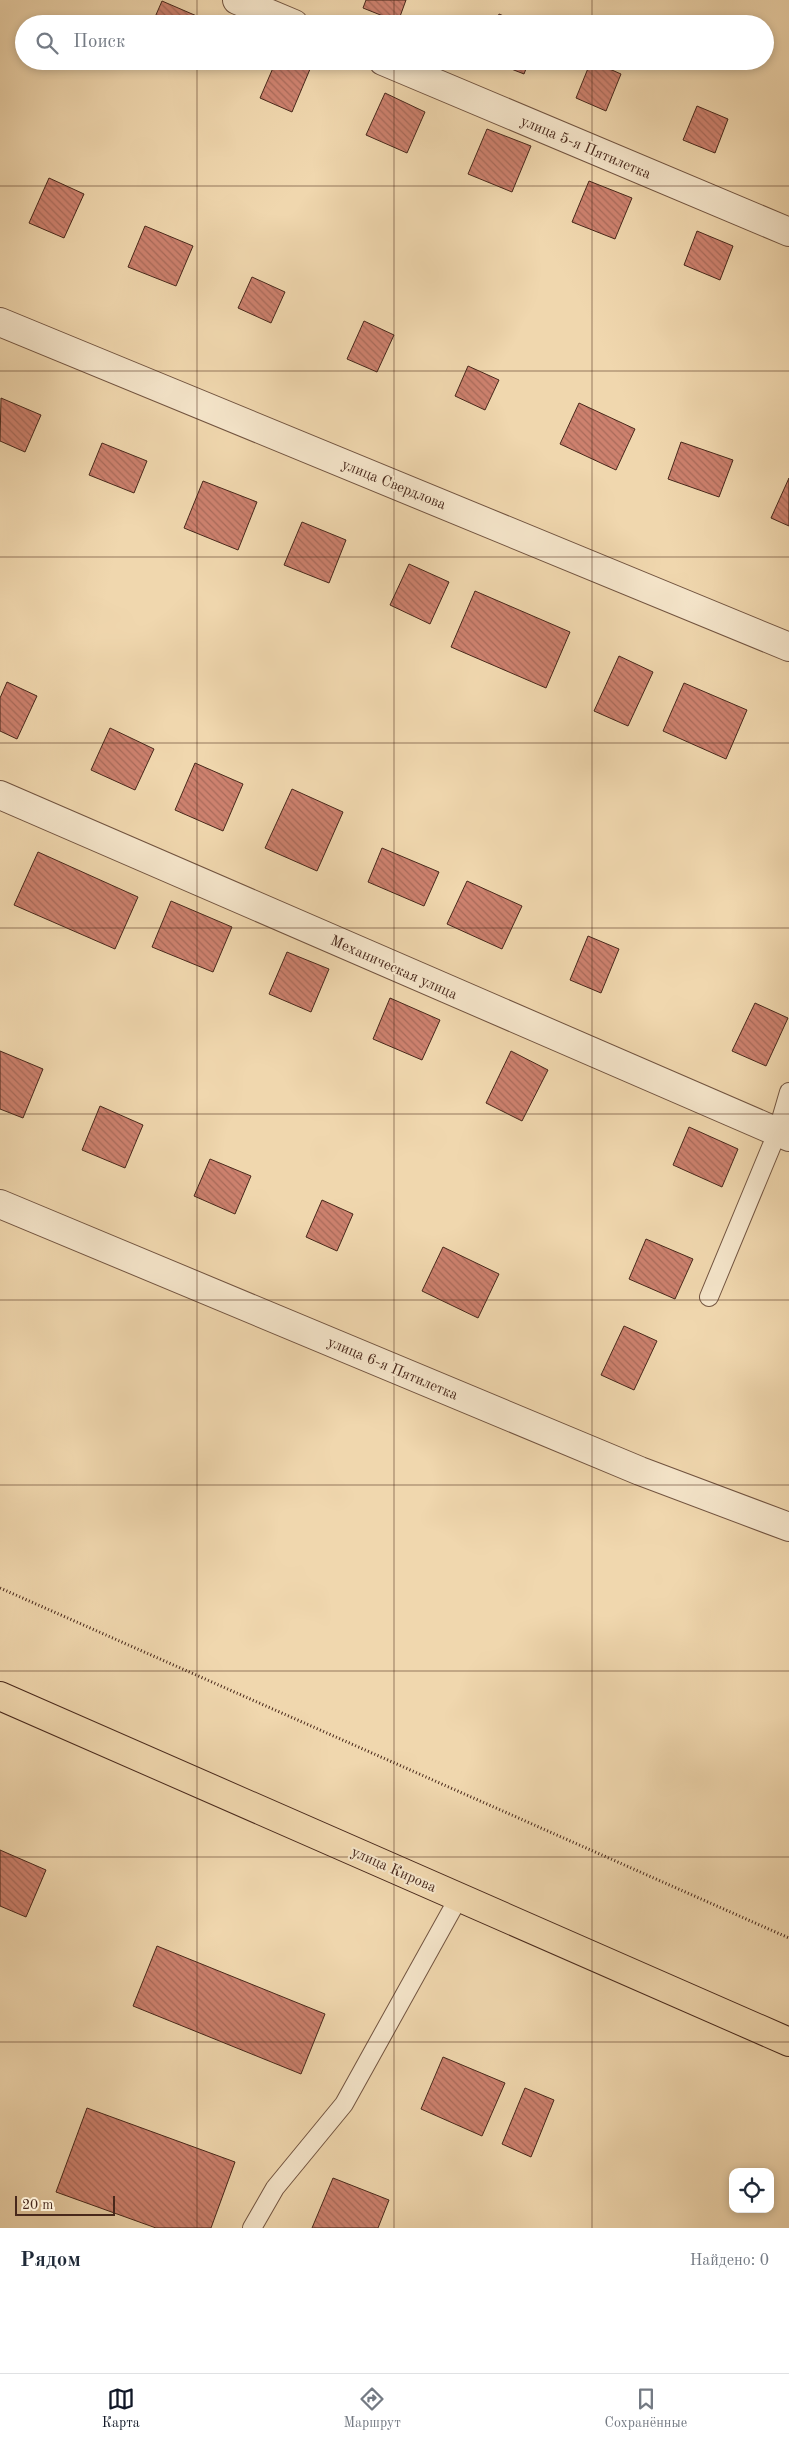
<!DOCTYPE html>
<html lang="ru">
<head>
<meta charset="utf-8">
<style>
  :root { --surface:#fff; --page:#f6f6f7; --text:#1f2937; --muted:#747a83; --line:#e0e1e3; --accent:#111827 }
  body { margin:0; font-family:"Old Standard TT",serif; background:var(--page); color:var(--text) }
  .controls { position:absolute; right:15px; bottom:15px; display:grid; overflow:hidden; border-radius:10px; box-shadow:0 2px 8px #0003 }
  .controls button { width:45px; height:45px; display:grid; place-items:center; padding:0; border:0; border-bottom:1px solid var(--line); background:var(--surface); color:var(--text); font:25px sans-serif }
  .scale { position:absolute; left:15px; bottom:12px; width:100px; box-sizing:border-box; padding-left:5px; border:2px solid #48281b; border-top:0; font-size:14px; line-height:18px; white-space:nowrap; color:#48281b; -webkit-text-stroke:4px #f5e5ca; paint-order:stroke }
  .list { margin:0; padding:0; list-style:none }
  h2 { display:flex; justify-content:space-between; align-items:center; height:65px; margin:0; padding:0 20px; font-size:21px }
  h2 small { font-size:16px; font-weight:400; color:var(--muted) }
  .icon { flex:none; width:28px; height:28px; fill:none; stroke:currentColor; stroke-width:2; stroke-linecap:round; stroke-linejoin:round }
  .map { position:relative; flex:none; width:789px; height:2228px; overflow:hidden }
  .search { position:absolute; background:var(--surface); box-shadow:0 2px 8px #0003; left:15px; right:15px; top:15px; height:55px; display:flex; align-items:center; gap:12px; box-sizing:border-box; padding:0 18px; border-radius:28px; color:var(--muted); font-size:19px }
  .sheet { height:145px; background:var(--surface) }
  nav { display:flex; justify-content:space-around; align-items:center; box-sizing:border-box; height:70px; border-top:1px solid var(--line); background:var(--surface); font-size:14px; color:var(--muted) }
  nav a { display:grid; justify-items:center; gap:2px }
  nav .on { color:var(--accent) }
  .map>svg:first-child { display:block }
  .building { fill:url(#building-back-hatch); stroke:#48281b }
  .lines { fill:none; stroke-linecap:round; stroke-linejoin:round }
  .service-casing { stroke:#725440; stroke-width:20 }
  .minor-casing { stroke:#725440; stroke-width:30 }
  .primary-casing { stroke:#48281b; stroke-width:30 }
  .path { stroke:#48281b; stroke-width:3; stroke-dasharray:1 2.5; stroke-linecap:butt }
  .service { stroke:#f5e5ca; stroke-width:18 }
  .minor { stroke:#f5e5ca; stroke-width:28 }
  .primary { stroke:#f0d7ae; stroke-width:28 }
  .grid { fill:none; stroke:#48281b; stroke-width:1; stroke-opacity:0.55 }
  .labels { text-anchor:middle; stroke-width:4; stroke-linejoin:round; paint-order:stroke }
  .street-label { font-size:15px; fill:#48281b; stroke:#f5e5ca }
</style>
</head>
<body>
<div class="map">
<svg width="789" height="2228" viewBox="0 0 789 2228">
  <defs>
    <pattern id="building-back-hatch" width="6" height="6" patternUnits="userSpaceOnUse" patternTransform="scale(1.25)"><rect width="6" height="6" fill="#cd816e"/><path d="M-1 5l2 2M0 0l6 6M5-1l2 2" fill="none" stroke="#a86a5a"/></pattern>
  </defs>
  <rect width="100%" height="100%" fill="#f0d7ae"/>
  <filter id="stains"><feTurbulence type="fractalNoise" baseFrequency=".004" numOctaves="4"/><feColorMatrix values="0 0 0 0 .2 0 0 0 0 .09 0 0 0 0 .02 0 0 0 .5 -.17"/></filter>
  <radialGradient id="worn" r=".72"><stop offset=".6" stop-color="#630" stop-opacity="0"/><stop offset="1" stop-color="#630" stop-opacity=".3"/></radialGradient>
  <g class="building">
    <path d="M366,0h40l-8,22 -35,-14z"/>
    <path d="M162,1l44,19 -2,4h-52z"/>
    <path d="M499,14l24,10h-28z"/>
    <path d="M276,61l37,1 -21,50 -32,-14z"/>
    <path d="M491,61h38l-5,13z"/>
    <path d="M591,61l30,13 -15,37 -30,-13z"/>
    <path d="M385,93l40,19 -18,41 -41,-18z"/>
    <path d="M697,106l31,13 -13,34 -32,-13z"/>
    <path d="M487,129l44,17 -19,46 -44,-18z"/>
    <path d="M49,178l35,16 -20,44 -35,-15z"/>
    <path d="M589,181l43,17 -17,41 -43,-17z"/>
    <path d="M145,226l48,20 -17,40 -48,-19z"/>
    <path d="M697,231l36,15 -13,34 -36,-15z"/>
    <path d="M252,277l33,15 -14,31 -33,-15z"/>
    <path d="M364,321l30,14 -17,37 -30,-13z"/>
    <path d="M468,366l31,14 -14,30 -30,-14z"/>
    <path d="M1,398l40,17 -16,37 -25,-11z"/>
    <path d="M579,403l56,26 -19,41 -56,-26z"/>
    <path d="M681,442l52,18 -14,37 -51,-18z"/>
    <path d="M102,443l45,18 -13,32 -45,-18z"/>
    <path d="M789,478v48l-18,-8z"/>
    <path d="M203,481l54,21 -19,48 -54,-22z"/>
    <path d="M302,522l44,18 -17,43 -45,-18z"/>
    <path d="M409,564l40,18 -19,42 -40,-19z"/>
    <path d="M475,591l95,41 -24,56 -95,-41z"/>
    <path d="M619,656l34,16 -25,54 -34,-15z"/>
    <path d="M7,682l30,14 -20,43 -17,-8v-33z"/>
    <path d="M684,683l63,27 -21,49 -63,-28z"/>
    <path d="M110,728l44,21 -19,41 -44,-20z"/>
    <path d="M195,763l48,21 -20,47 -48,-21z"/>
    <path d="M292,789l51,23 -26,59 -52,-23z"/>
    <path d="M382,848l57,24 -15,34 -56,-24z"/>
    <path d="M38,852l100,45 -23,52 -101,-44z"/>
    <path d="M467,881l55,25 -20,43 -55,-25z"/>
    <path d="M171,901l61,26 -19,45 -61,-25z"/>
    <path d="M588,936l31,13 -18,44 -31,-13z"/>
    <path d="M287,952l42,17 -18,43 -42,-18z"/>
    <path d="M390,998l50,22 -18,40 -49,-21z"/>
    <path d="M755,1003l33,15 -22,48 -34,-15z"/>
    <path d="M0,1051l43,18 -20,49 -23,-9z"/>
    <path d="M511,1051l37,19 -26,51 -36,-18z"/>
    <path d="M100,1106l43,19 -18,43 -43,-18z"/>
    <path d="M689,1127l49,22 -16,38 -49,-22z"/>
    <path d="M210,1159l41,17 -16,38 -41,-18z"/>
    <path d="M322,1200l31,14 -16,37 -31,-14z"/>
    <path d="M646,1239l47,20 -18,40 -46,-20z"/>
    <path d="M443,1247l56,27 -21,44 -56,-27z"/>
    <path d="M624,1326l33,15 -23,49 -33,-15z"/>
    <path d="M0,1850l46,20 -20,47 -26,-11z"/>
    <path d="M157,1946l168,68 -24,60 -168,-68z"/>
    <path d="M443,2057l62,26 -23,53 -61,-27z"/>
    <path d="M525,2088l29,12 -23,57 -29,-13z"/>
    <path d="M87,2108l148,54 -24,66h-55l-100,-36z"/>
    <path d="M333,2178l56,22 -11,28h-66z"/>
  </g>
  <g class="lines">
    <defs>
      <g id="service">
        <path d="M709,1297l68,-164 12,-41"/>
        <path d="M252,2228l23,-40 69,-84 115,-207"/>
      </g>
      <g id="minor">
        <path d="M237,0l57,24"/>
        <path d="M383,61l406,171"/>
        <path d="M0,322l789,325"/>
        <path d="M0,795l789,342"/>
        <path d="M0,1204l640,267 149,56"/>
      </g>
      <path id="primary" d="M0,1696l789,346"/>
    </defs>
    <use href="#service" class="service-casing"/>
    <use href="#minor" class="minor-casing"/>
    <use href="#primary" class="primary-casing"/>
    <path class="path" d="M0,1588l789,350"/>
    <use href="#service" class="service"/>
    <use href="#minor" class="minor"/>
    <use href="#primary" class="primary"/>
  </g>
  <path class="grid" d="M197,0v24M394,0v24M592,0v24M197,61v2167M394,61v2167M592,61v2167M0,186h789M0,371h789M0,557h789M0,743h789M0,928h789M0,1114h789M0,1300h789M0,1485h789M0,1671h789M0,1857h789M0,2042h789"/>
  <g class="labels">
    <g class="street-label">
      <text transform="translate(586 147) rotate(23)" y="5">улица 5-я Пятилетка</text>
      <text transform="translate(394 484) rotate(22)" y="5">улица Свердлова</text>
      <text transform="translate(394 967) rotate(24)" y="5">Механическая улица</text>
      <text transform="translate(393 1368) rotate(23)" y="5">улица 6-я Пятилетка</text>
      <text transform="translate(394 1869) rotate(24)" y="5">улица Кирова</text>
    </g>
  </g>
  <rect width="100%" height="100%" filter="url(#stains)"/>
  <rect width="100%" height="100%" fill="url(#worn)"/>
</svg>
<div class="controls">
<button><svg class="icon" aria-label="locate" viewBox="0 0 24 24"><circle cx="12" cy="12" r="6"/><path d="M12 2v4M12 18v4M2 12h4M18 12h4"/></svg></button>
</div>
<div class="scale">20 m</div>
<div class="search"><svg class="icon" aria-label="search" viewBox="0 0 24 24"><circle cx="10" cy="10" r="6"/><path d="M15 15l6 6"/></svg>Поиск</div>
</div>
<section class="sheet">
<h2>Рядом<small>Найдено: 0</small></h2>
<ul class="list">
</ul>
</section>
<nav>
<a class="on"><svg class="icon" aria-label="map" viewBox="0 0 24 24"><path d="M3 6l6-2 6 2 6-2v14l-6 2-6-2-6 2zM9 4v14M15 6v14"/></svg>Карта</a>
<a><svg class="icon" aria-label="directions" viewBox="0 0 24 24"><path d="M12 3l9 9-9 9-9-9zM9 14v-3h6M13 9l2 2-2 2"/></svg>Маршрут</a>
<a><svg class="icon" aria-label="saved" viewBox="0 0 24 24"><path d="M7 4h10v16l-5-4-5 4z"/></svg>Сохранённые</a>
</nav>
</body>
</html>
